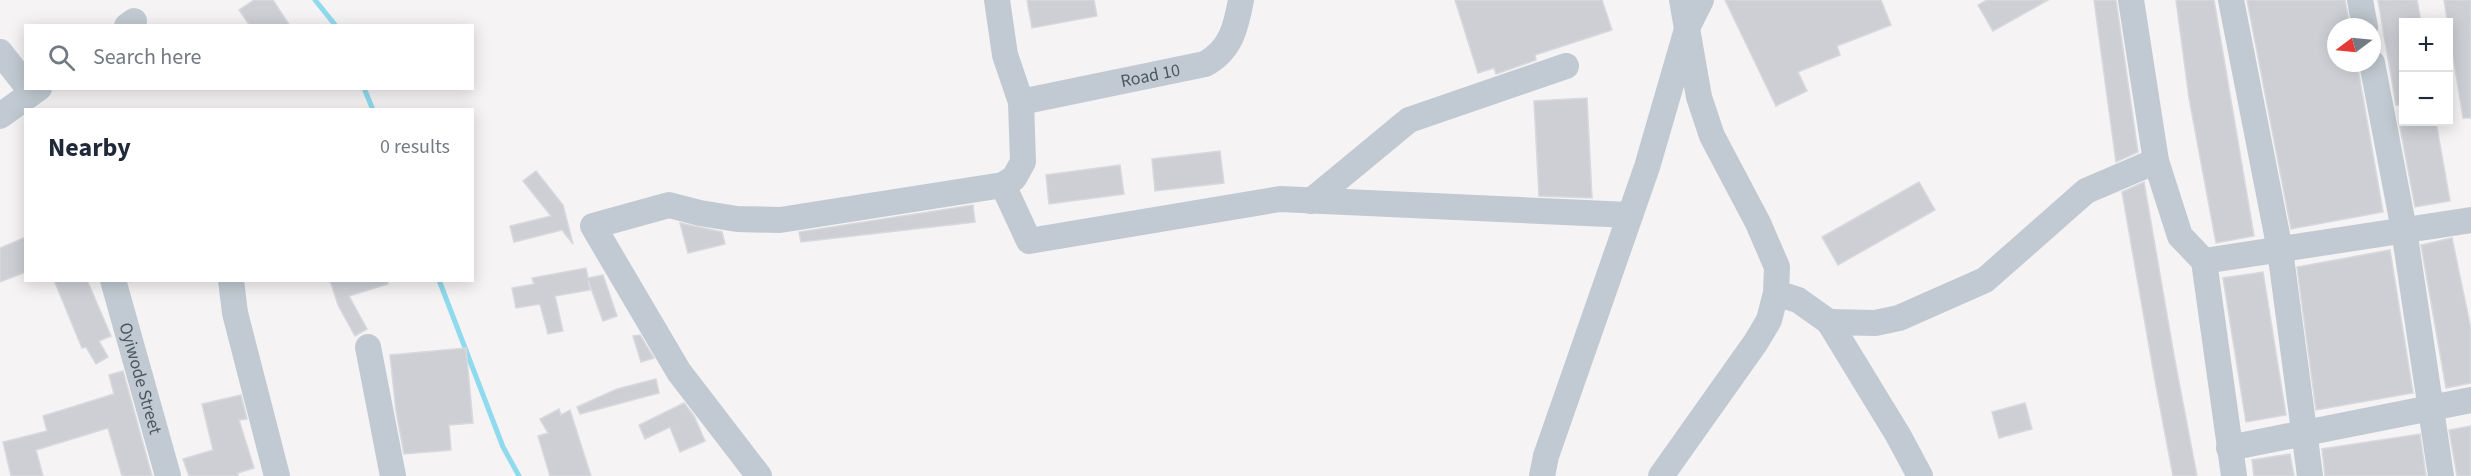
<!DOCTYPE html>
<html lang="en">
<head>
<meta charset="utf-8">
<style>
  :root { --surface:#fff; --page:#f6f6f7; --text:#1f2937; --muted:#747a83; --line:#e0e1e3 }
  body { margin:0; font-family:"Source Sans 3",sans-serif; background:var(--page); color:var(--text) }
  .controls { position:absolute; right:18px; top:18px; display:grid; overflow:hidden; border-radius:0px; box-shadow:0 3px 15px #0003 }
  .controls button { width:54px; height:54px; display:grid; place-items:center; padding:0; border:0; border-bottom:2px solid var(--line); background:var(--surface); color:var(--text); font:30px sans-serif }
  .compass { position:absolute; left:2327px; top:18px; width:54px; height:54px; border-radius:50%; background:var(--surface); box-shadow:0 3px 15px #0003; rotate:254deg }
  .list { margin:0; padding:0; list-style:none }
  h2 { display:flex; justify-content:space-between; align-items:center; height:78px; margin:0; padding:0 24px; font-size:26px }
  h2 small { font-size:20px; font-weight:400; color:var(--muted) }
  .icon { flex:none; width:33px; height:33px; fill:none; stroke:currentColor; stroke-width:2; stroke-linecap:round; stroke-linejoin:round }
  .map { position:relative; flex:none; width:2471px; height:476px; overflow:hidden }
  .search { position:absolute; background:var(--surface); box-shadow:0 3px 15px #0003; left:24px; top:24px; width:450px; height:66px; display:flex; align-items:center; gap:15px; box-sizing:border-box; padding:0 21px; border-radius:0px; color:var(--muted); font-size:22px }
  .panel { position:absolute; background:var(--surface); box-shadow:0 3px 15px #0003; left:24px; top:108px; width:450px; height:174px; border-radius:0px }
  .map>svg:first-child { display:block }
  .lines { fill:none; stroke-linecap:round; stroke-linejoin:round }
  .stream { stroke:#90daee; stroke-width:5 }
  .building { fill:#cdcfd5; stroke:#d7d9de; stroke-width:1.5 }
  .minor { stroke:#c1cad2; stroke-width:26 }
  .labels { text-anchor:middle; stroke-width:5; stroke-linejoin:round; paint-order:stroke }
  .street-label { font-size:18px; fill:#4a5661; stroke:#fff }
</style>
</head>
<body>
<div class="map">
<svg width="2471" height="476" viewBox="0 0 2471 476">
  <rect width="100%" height="100%" fill="#f5f3f3"/>
  <g class="lines">
    <g class="stream">
      <path d="M315,0l21,26"/>
      <path d="M364,88l9,22"/>
      <path d="M439,280l64,167 16,29"/>
    </g>
  </g>
  <g class="building">
    <path d="M254,0h19l17,26h-40l-11,-16z"/>
    <path d="M1027,0h67l3,16 -65,12z"/>
    <path d="M1455,0h147l10,30 -77,25 1,5 -40,14 -2,-6 -16,5z"/>
    <path d="M1725,0h156l10,25 -54,21 3,9 -42,17 9,19 -31,15z"/>
    <path d="M1987,0h61l-55,31 -15,-26z"/>
    <path d="M2094,0h22l22,152 -22,10z"/>
    <path d="M2176,0h38l40,236 -38,7 -27,-145z"/>
    <path d="M2247,0h98l5,27h-14v36h21l26,149 -92,17z"/>
    <path d="M2378,0h39l4,22h-18v83h-7z"/>
    <path d="M2444,0h27v118h-8z"/>
    <path d="M1587,98l5,100 -53,-2 -5,-95z"/>
    <path d="M2399,122h37l14,79 -35,6z"/>
    <path d="M1220,151l4,32 -69,8 -3,-32z"/>
    <path d="M1120,165l4,29 -75,10 -3,-29z"/>
    <path d="M536,171l27,34 10,39 -11,-14 -48,12 -4,-16 41,-10 -28,-35z"/>
    <path d="M1919,182l16,28 -97,55 -16,-28z"/>
    <path d="M2144,182l31,179 22,115h-24l-17,-90 -34,-194z"/>
    <path d="M973,205l2,17 -174,20 -2,-10z"/>
    <path d="M680,223l42,9 3,12 -37,9z"/>
    <path d="M26,237v35l-26,10v-34z"/>
    <path d="M2452,238l19,91v54l-25,5 -25,-143z"/>
    <path d="M2390,250l23,143 -97,17 -19,-143z"/>
    <path d="M586,268l2,10 15,-3 14,41 -14,5 -15,-41 2,10 -35,6 8,35 -15,3 -8,-30 -24,4 -4,-20 22,-4 -2,-6z"/>
    <path d="M2263,272l23,143 -40,7 -23,-144z"/>
    <path d="M54,280h33l24,56 -12,5 9,16 -12,7 -10,-17 -4,1z"/>
    <path d="M330,280h57l1,4 -39,12 18,33 -12,7 -17,-31z"/>
    <path d="M640,335l14,23 -13,4 -8,-26z"/>
    <path d="M466,348l7,75 -24,2 2,25 -47,4 -8,-43 -6,-56z"/>
    <path d="M123,371l29,105h-30l-14,-48 -72,22 7,26h-32l-8,-34 44,-11 -4,-15 71,-22 -5,-19z"/>
    <path d="M656,379l3,14 -79,21 -3,-7 40,-18z"/>
    <path d="M241,395l6,24 -8,1 15,48 -16,5v3h-49l-6,-17 30,-9 -11,-46z"/>
    <path d="M684,403l10,13 11,25 -25,11 -10,-25 -25,12 -6,-14z"/>
    <path d="M2025,403l7,26 -33,9 -7,-26z"/>
    <path d="M559,409l2,6 9,-5 21,66h-41l-12,-40 10,-3 -8,-14z"/>
    <path d="M2471,426v50h-14l-8,-46z"/>
    <path d="M2420,434l6,42h-101l-3,-27z"/>
    <path d="M2290,454l4,22h-40l-2,-16z"/>
  </g>
  <g class="lines">
    <g class="minor">
      <path d="M2131,0l25,161 24,75 24,25 30,215"/>
      <path d="M2231,0l49,250 30,226"/>
      <path d="M2360,0l5,27"/>
      <path d="M127,26l7,-5"/>
      <path d="M0,52l26,33"/>
      <path d="M2372,63l32,167 37,246"/>
      <path id="s1" d="M1021,102l184,-38c26,-14 31,-37 36,-64"/>
      <path d="M0,116l39,-28"/>
      <path d="M1003,185l26,56 251,-42 350,16"/>
      <path d="M1311,201l98,-81 157,-54"/>
      <path d="M2204,261l267,-41"/>
      <path id="s2" d="M113,280l55,196"/>
      <path d="M231,280l4,33 42,163"/>
      <path d="M1776,293l22,7 31,22 69,113 22,41"/>
      <path d="M1829,322l46,1 24,-5 86,-38 101,-89 70,-30"/>
      <path d="M368,347l25,129"/>
      <path d="M2229,448l242,-48"/>
      <path d="M759,476l-80,-104 -86,-146 76,-21 31,8 37,6 43,1 223,-35 11,-7 9,-16 -2,-60 -16,-47 -8,-55"/>
      <path d="M1542,476l4,-20 101,-289 41,-141 13,-26"/>
      <path d="M1661,476l95,-134 13,-22 7,-27 1,-26 -19,-44 -46,-87 -13,-39 -17,-97"/>
    </g>
  </g>
  <g class="labels">
    <g class="street-label">
      <text dy="6" stroke="none"><textPath href="#s1" startOffset="132">Road 10</textPath></text>
      <text dy="6" stroke="none"><textPath href="#s2" startOffset="102">Oyiwode Street</textPath></text>
    </g>
  </g>
</svg>
<div class="controls">
<button>+</button>
<button>−</button>
</div>
<svg class="compass" viewBox="-18 -18 36 36"><path d="M0-13l5 13h-10z" fill="#e53935"/><path d="M0 13l5-13h-10z" fill="#747a83"/></svg>
<div class="search"><svg class="icon" aria-label="search" viewBox="0 0 24 24"><circle cx="10" cy="10" r="6"/><path d="M15 15l6 6"/></svg>Search here</div>
<section class="panel">
<h2>Nearby<small>0 results</small></h2>
<ul class="list">
</ul>
</section>
</div>
</body>
</html>
